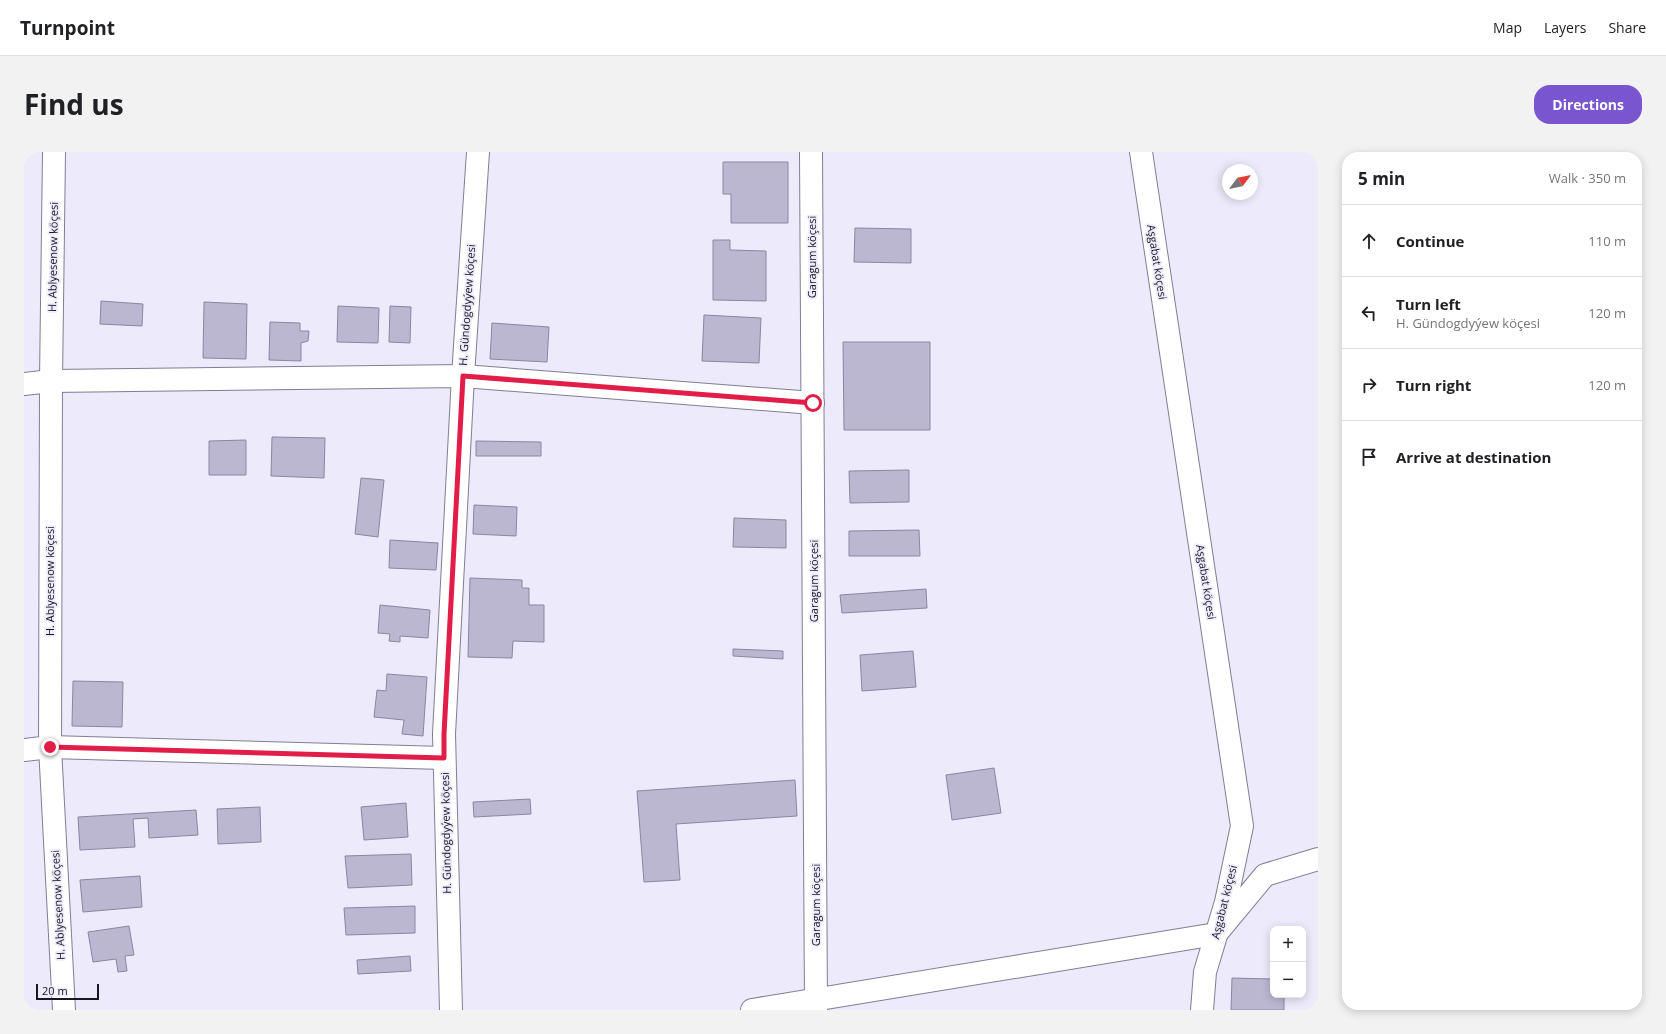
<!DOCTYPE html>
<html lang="en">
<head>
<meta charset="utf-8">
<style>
  :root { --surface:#fff; --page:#f2f2f2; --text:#202124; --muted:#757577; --line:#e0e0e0; --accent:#7955cf }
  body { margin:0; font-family:"Open Sans",sans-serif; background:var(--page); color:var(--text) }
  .controls { position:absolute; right:12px; bottom:12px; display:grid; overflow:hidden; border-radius:8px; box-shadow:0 2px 10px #0003 }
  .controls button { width:36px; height:36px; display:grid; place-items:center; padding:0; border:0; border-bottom:1px solid var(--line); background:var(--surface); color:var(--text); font:20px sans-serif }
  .compass { position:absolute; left:1198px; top:12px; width:36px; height:36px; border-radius:50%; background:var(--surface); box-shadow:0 2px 10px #0003; rotate:58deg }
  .scale { position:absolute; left:12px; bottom:10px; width:63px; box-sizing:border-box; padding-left:4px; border:2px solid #191721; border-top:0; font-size:11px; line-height:14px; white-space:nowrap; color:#191721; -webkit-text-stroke:3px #edeafb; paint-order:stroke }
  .stop { position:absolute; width:12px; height:12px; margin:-9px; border:3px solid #e11d48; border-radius:50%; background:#fff }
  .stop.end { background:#e11d48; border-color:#fff; box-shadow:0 1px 4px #0008 }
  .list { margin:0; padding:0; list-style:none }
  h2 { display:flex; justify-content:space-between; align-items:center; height:52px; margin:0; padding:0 16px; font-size:17px }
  h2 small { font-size:13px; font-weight:400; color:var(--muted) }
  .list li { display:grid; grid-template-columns:26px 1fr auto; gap:12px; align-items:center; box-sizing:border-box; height:72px; padding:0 16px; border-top:1px solid var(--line) }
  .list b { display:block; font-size:15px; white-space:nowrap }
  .list p { margin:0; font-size:13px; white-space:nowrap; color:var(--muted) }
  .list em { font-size:13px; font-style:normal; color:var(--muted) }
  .icon { flex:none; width:22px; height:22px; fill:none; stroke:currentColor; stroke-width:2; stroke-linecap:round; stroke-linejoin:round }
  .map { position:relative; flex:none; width:1294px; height:858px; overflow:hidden; border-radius:16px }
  header { display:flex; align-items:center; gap:24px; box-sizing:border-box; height:56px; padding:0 20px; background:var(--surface); border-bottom:1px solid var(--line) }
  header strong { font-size:19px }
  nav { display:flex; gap:22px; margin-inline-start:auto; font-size:14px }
  .intro { display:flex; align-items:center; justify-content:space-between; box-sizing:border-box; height:96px; padding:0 24px }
  h1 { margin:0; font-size:28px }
  .button { padding:10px 18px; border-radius:16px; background:var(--accent); color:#fff; font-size:14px; font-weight:700 }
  main { display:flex; gap:24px; padding:0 24px }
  aside { flex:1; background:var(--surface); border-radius:16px; box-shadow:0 2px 10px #0003 }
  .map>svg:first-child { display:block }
  .building { fill:#bcb7d1; stroke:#8b869f }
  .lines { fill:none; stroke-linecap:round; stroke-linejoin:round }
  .minor-casing { stroke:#817d96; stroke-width:24 }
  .tertiary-casing { stroke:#817d96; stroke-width:24 }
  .minor { stroke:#fff; stroke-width:22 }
  .tertiary { stroke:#fff; stroke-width:22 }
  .route { stroke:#e11d48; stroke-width:5 }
  .labels { text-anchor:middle; stroke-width:3.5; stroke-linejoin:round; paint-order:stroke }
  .street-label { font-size:11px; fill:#191721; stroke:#edeafb }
</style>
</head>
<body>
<header>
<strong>Turnpoint</strong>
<nav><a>Map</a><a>Layers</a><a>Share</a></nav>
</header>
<div class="intro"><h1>Find us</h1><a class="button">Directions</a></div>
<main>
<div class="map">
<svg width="1294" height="858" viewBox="0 0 1294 858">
  <rect width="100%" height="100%" fill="#edeafb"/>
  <g class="building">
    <path d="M699,10h65v61h-57v-29h-8z"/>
    <path d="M831,76l56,1v34l-57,-1z"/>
    <path d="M689,88h17v10l36,1v50l-53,-1z"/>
    <path d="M77,149l42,3 -1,22 -42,-2z"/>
    <path d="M180,150l43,2 -1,55 -43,-1z"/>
    <path d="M314,154l41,2 -1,35 -41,-1z"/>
    <path d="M366,154l21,1 -1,36 -21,-1z"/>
    <path d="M680,163l57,3 -2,45 -57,-2z"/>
    <path d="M246,170l30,1v8h9l-1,10 -7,2v18l-32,-1z"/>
    <path d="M468,171l57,4 -2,35 -57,-3z"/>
    <path d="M819,190h87v88h-86z"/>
    <path d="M248,285l53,1 -1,40 -53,-2z"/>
    <path d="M222,288v35h-37v-34z"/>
    <path d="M452,289l65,1v14h-65z"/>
    <path d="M885,318v32l-59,1 -1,-32z"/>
    <path d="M337,326l23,2 -6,57 -23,-3z"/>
    <path d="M450,353l43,2 -1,29 -43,-2z"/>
    <path d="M710,366l52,2v28l-53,-1z"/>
    <path d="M895,378l1,26h-71v-25z"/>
    <path d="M366,388l48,3 -2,27 -47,-2z"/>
    <path d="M446,426l52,2v8h7v17h15v37l-31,-1 -1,17 -44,-1z"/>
    <path d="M902,437l1,19 -85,5 -2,-18z"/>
    <path d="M356,453l50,5 -2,28 -28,-2v6l-11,-1 1,-7 -12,-1z"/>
    <path d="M709,497l50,2v8l-50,-3z"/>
    <path d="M889,499l3,36 -54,4 -2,-36z"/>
    <path d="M363,522l40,3 -4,59 -21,-2 2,-14 -30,-3 3,-27 9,1z"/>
    <path d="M49,529l50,1 -1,45 -50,-1z"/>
    <path d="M970,616l7,45 -49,7 -6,-45z"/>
    <path d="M771,628l2,36 -121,8 4,56 -36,2 -7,-91z"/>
    <path d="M506,647l1,15 -57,3 -1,-15z"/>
    <path d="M382,651l2,34 -44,3 -3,-33z"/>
    <path d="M236,655l1,35 -43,2 -1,-35z"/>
    <path d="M172,658l2,25 -49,3 -1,-20 -15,1 2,28 -55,3 -2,-33z"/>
    <path d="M387,702l1,31 -64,3 -3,-32z"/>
    <path d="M116,724l2,31 -59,5 -3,-32z"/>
    <path d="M391,754v27l-69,2 -2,-27z"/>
    <path d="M105,774l5,29 -9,1 2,15 -9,1 -2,-13 -23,3 -5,-30z"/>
    <path d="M386,804l1,15 -53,3 -1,-14z"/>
    <path d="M1208,826l41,1v16h11v15h-53z"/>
  </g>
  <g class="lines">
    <defs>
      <g id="minor">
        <path d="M30,0l-3,229 -1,366 14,263"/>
        <path d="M787,0l5,858"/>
        <path d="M0,232l27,-3 412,-5 350,27"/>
        <path d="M0,598l26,-3 394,11"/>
        <path d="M427,858l-7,-276 19,-358 15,-224"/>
        <path d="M728,858l464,-76 49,-59 53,-16"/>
      </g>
      <path id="tertiary" d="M1117,0l101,674 -16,76 -21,70 -3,38"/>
    </defs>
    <use href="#minor" class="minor-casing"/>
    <use href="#tertiary" class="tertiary-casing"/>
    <use href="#minor" class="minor"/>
    <use href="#tertiary" class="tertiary"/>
  </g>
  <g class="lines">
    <path class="route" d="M26,595l394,11v-24l19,-358 350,27"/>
  </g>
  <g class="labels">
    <g class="street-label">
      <text transform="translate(29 105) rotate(-89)" y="4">H. Ablyesenow köçesi</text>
      <text transform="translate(788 105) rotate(-90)" y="4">Garagum köçesi</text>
      <text transform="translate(1133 110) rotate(81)" y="4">Aşgabat köçesi</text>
      <text transform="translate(443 153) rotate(-86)" y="4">H. Gündogdyýew köçesi</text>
      <text transform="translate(26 429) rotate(-90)" y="4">H. Ablyesenow köçesi</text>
      <text transform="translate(790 429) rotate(-90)" y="4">Garagum köçesi</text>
      <text transform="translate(1182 430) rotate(81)" y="4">Aşgabat köçesi</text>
      <text transform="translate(422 681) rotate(-91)" y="4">H. Gündogdyýew köçesi</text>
      <text transform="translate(1200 750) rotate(-76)" y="4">Aşgabat köçesi</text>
      <text transform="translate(34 753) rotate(-93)" y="4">H. Ablyesenow köçesi</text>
      <text transform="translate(792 753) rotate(-90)" y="4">Garagum köçesi</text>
    </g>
  </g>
</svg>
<div class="controls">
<button>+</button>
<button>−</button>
</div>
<svg class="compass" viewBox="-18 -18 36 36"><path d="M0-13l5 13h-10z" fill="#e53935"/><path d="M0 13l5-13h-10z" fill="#757577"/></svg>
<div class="scale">20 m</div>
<div class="stop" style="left:789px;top:251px"></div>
<div class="stop end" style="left:26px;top:595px"></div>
</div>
<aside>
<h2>5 min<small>Walk · 350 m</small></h2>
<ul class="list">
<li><svg class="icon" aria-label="ahead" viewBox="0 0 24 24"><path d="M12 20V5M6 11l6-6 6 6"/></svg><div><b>Continue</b></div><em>110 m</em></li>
<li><svg class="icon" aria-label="left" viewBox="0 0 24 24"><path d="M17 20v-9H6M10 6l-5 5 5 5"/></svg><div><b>Turn left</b><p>H. Gündogdyýew köçesi</p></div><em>120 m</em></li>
<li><svg class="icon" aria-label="right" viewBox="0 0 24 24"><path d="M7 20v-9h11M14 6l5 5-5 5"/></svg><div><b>Turn right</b></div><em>120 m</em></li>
<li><svg class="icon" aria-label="arrive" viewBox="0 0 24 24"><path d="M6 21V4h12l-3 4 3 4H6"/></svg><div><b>Arrive at destination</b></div></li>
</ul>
</aside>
</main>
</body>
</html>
